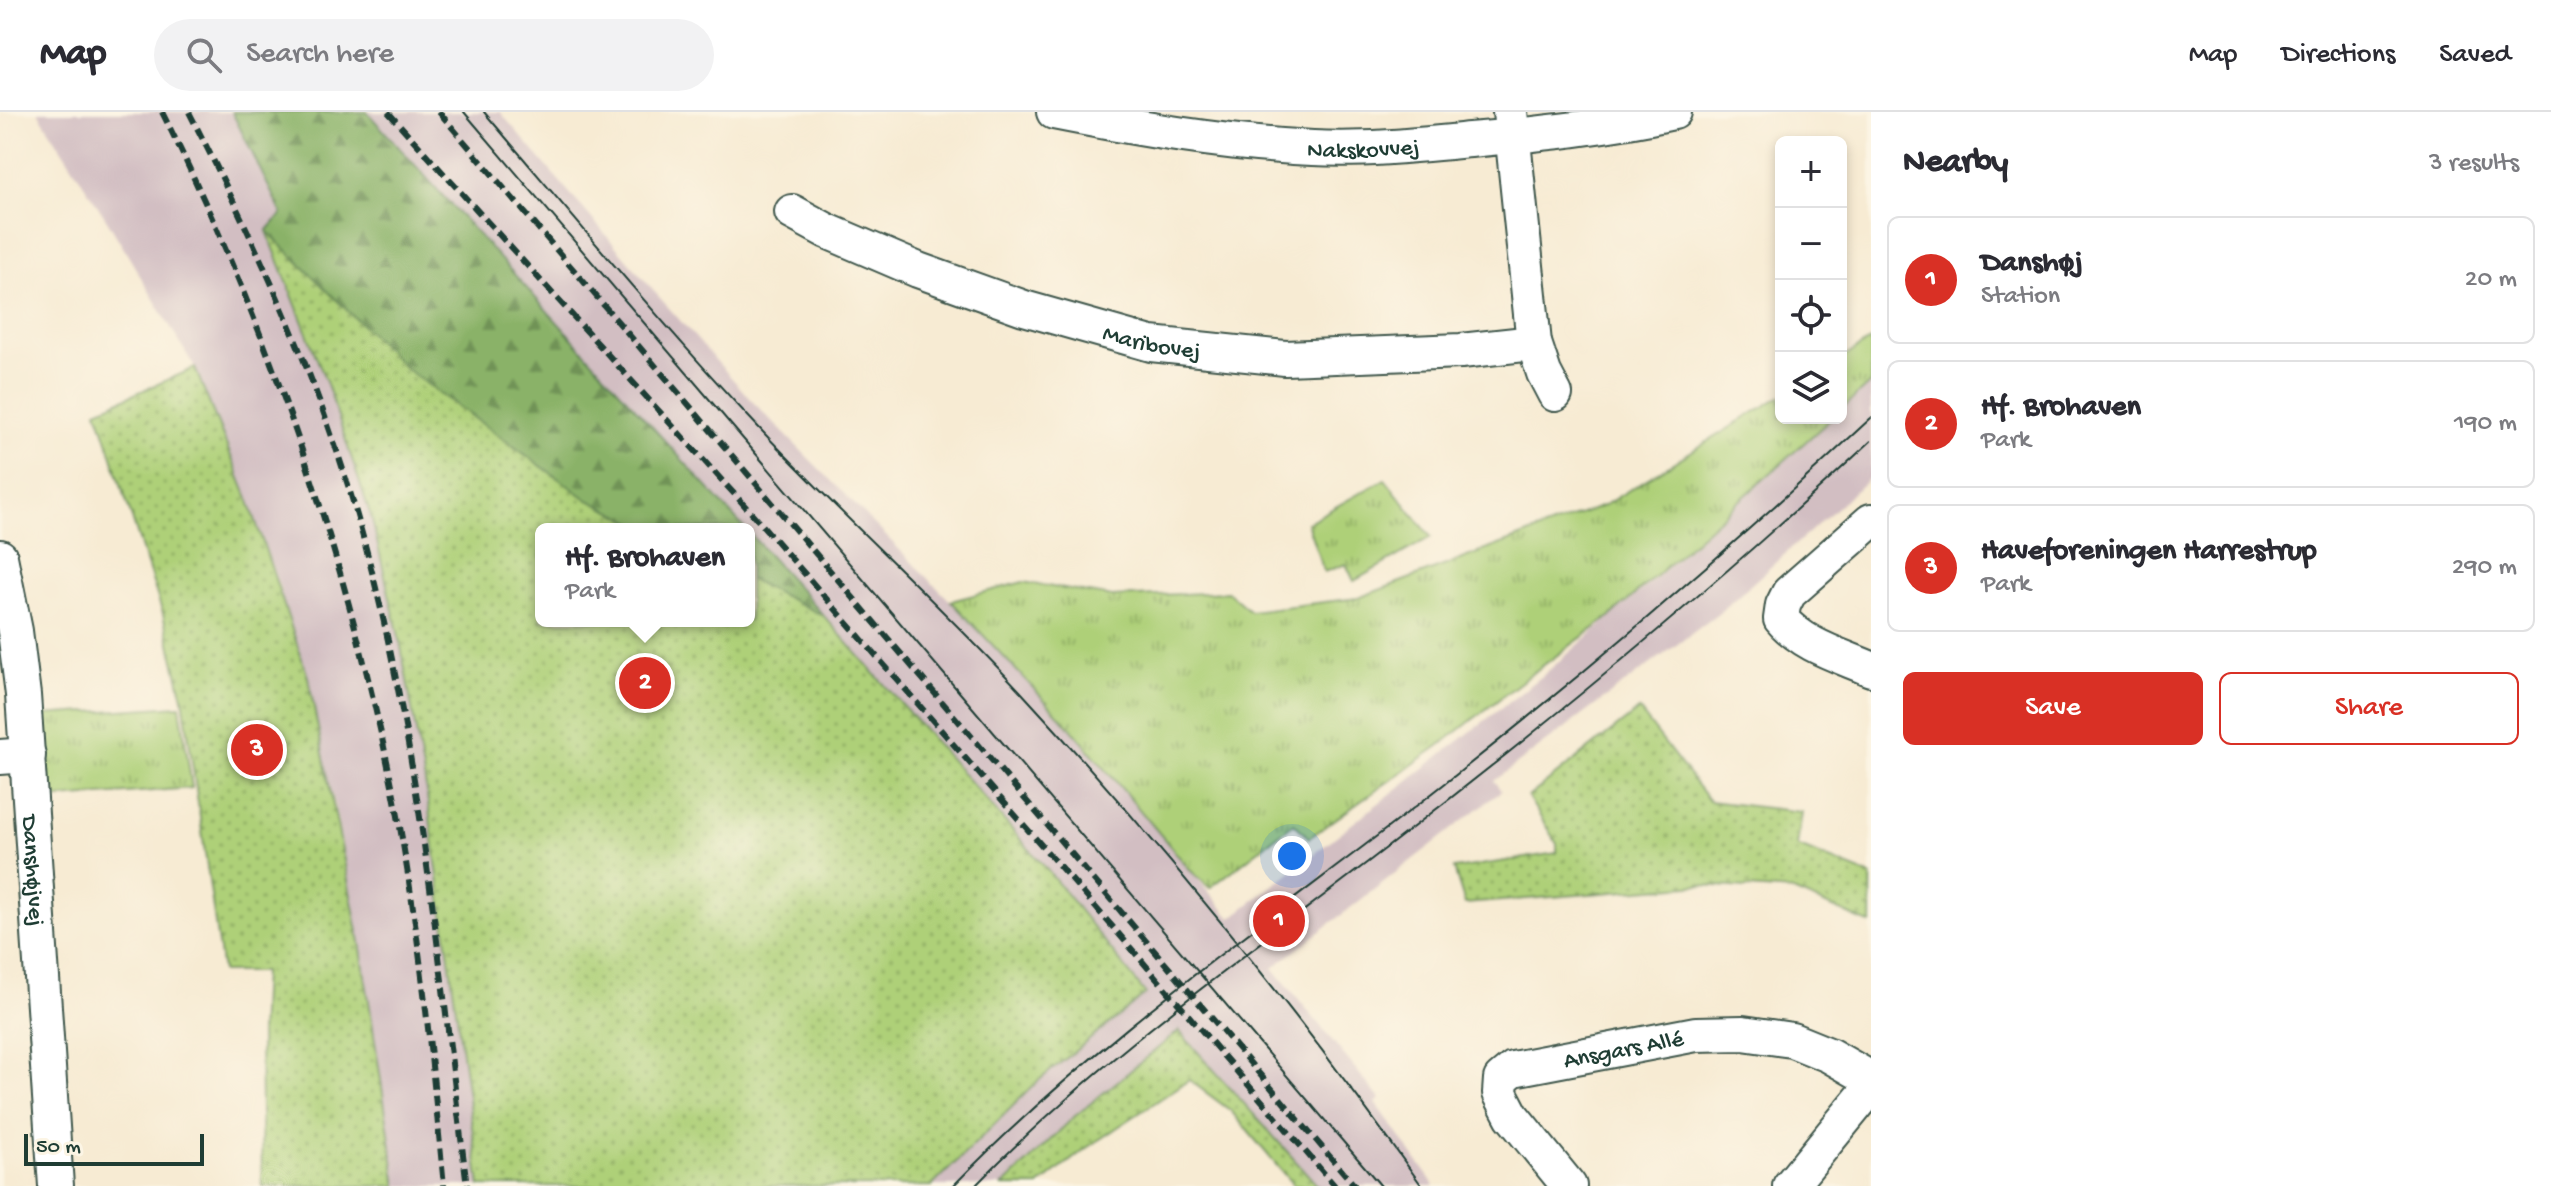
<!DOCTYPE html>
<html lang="en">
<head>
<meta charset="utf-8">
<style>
  :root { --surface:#fff; --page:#f2f2f3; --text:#2b2b33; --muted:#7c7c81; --line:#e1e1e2; --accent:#d93025 }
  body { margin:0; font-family:"Gochi Hand",sans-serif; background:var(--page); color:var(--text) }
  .controls { position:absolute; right:24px; top:24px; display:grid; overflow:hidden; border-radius:12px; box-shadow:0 4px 12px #0003 }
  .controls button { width:72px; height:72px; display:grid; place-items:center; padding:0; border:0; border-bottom:2px solid var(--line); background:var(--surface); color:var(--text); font:40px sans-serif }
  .scale { position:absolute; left:24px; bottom:20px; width:180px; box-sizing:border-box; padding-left:8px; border:4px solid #1f3d34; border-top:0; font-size:22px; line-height:28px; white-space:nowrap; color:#1f3d34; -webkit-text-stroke:6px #fcf5e5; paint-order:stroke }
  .you { position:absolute; left:1292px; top:744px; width:28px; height:28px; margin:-20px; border:6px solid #fff; border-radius:50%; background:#1a73e8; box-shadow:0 0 0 12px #1a73e833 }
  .badge { display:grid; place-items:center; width:52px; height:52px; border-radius:50%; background:var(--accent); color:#fff; font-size:26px; font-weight:700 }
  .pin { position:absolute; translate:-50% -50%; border:4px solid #fff; box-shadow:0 2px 8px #0006 }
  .popup { position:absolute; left:535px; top:411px; width:220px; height:104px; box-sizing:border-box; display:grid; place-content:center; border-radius:12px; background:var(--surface); filter:drop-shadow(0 2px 6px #0005); font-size:26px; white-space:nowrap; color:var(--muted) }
  .popup b { font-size:30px; color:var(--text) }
  .popup::after { content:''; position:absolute; left:50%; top:100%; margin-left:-16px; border:16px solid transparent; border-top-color:var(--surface) }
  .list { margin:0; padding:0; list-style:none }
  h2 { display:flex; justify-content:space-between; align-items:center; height:104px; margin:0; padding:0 32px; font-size:34px }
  h2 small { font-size:26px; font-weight:400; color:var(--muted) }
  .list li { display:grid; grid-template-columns:52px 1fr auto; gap:24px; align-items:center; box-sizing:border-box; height:128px; margin:0 16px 16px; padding:0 16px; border:2px solid var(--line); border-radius:12px }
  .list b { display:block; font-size:30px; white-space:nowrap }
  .list p { margin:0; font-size:26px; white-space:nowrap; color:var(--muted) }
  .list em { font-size:26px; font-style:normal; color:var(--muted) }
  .actions { display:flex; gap:16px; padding:24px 32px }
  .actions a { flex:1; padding:18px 0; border:2px solid var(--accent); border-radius:12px; text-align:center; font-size:28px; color:var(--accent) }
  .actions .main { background:var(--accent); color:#fff }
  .icon { flex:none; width:44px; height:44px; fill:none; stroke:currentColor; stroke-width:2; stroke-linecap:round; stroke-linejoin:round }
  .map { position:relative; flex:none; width:1871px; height:1074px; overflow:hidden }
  header { display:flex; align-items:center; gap:48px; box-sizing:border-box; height:112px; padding:0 40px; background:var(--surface); border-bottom:2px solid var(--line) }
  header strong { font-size:38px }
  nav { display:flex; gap:44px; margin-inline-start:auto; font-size:28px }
  .search { width:560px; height:72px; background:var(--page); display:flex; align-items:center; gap:20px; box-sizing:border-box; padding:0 28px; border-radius:44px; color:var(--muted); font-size:30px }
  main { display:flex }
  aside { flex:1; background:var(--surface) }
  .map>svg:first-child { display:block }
  .railway { fill:#d2bec2 }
  .grass { fill:url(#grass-tufts); stroke:#668656; stroke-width:2 }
  .forest { fill:url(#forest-firs); stroke:#54784e; stroke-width:2 }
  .garden { fill:url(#garden-dots); stroke:#668656; stroke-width:2 }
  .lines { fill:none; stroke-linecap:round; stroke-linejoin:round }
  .minor-casing { stroke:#3f574c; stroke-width:38 }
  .minor { stroke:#fff; stroke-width:34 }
  .tram { stroke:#1f3d34; stroke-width:2 }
  .rail { stroke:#1f3d34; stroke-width:6; stroke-dasharray:12 6; stroke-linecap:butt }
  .labels { text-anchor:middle; stroke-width:6; stroke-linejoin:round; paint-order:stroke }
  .street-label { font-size:24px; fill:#1f3d34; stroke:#fcf5e5 }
</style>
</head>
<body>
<header>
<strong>Map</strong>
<div class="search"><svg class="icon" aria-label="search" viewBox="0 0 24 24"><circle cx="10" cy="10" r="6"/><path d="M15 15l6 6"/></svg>Search here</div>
<nav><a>Map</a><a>Directions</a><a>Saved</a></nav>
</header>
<main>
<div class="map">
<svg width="1871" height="1074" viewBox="0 0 1871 1074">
  <defs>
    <pattern id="grass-tufts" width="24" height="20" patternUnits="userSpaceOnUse" patternTransform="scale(2)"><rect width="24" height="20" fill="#aed078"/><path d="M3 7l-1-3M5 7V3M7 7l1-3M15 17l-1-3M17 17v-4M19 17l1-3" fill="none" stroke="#8daa63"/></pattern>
    <pattern id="forest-firs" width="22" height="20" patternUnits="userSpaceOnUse" patternTransform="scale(2)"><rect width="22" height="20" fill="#8ab268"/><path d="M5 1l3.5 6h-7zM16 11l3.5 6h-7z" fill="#709256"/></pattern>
    <pattern id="garden-dots" width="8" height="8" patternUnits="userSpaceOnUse" patternTransform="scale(2)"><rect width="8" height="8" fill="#aed078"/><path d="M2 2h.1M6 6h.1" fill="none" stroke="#8daa63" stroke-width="1.8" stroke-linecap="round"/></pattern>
  </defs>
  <rect width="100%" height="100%" fill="#fcf5e5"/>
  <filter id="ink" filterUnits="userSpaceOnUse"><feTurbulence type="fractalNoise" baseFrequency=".0125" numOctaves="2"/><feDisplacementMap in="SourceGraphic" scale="16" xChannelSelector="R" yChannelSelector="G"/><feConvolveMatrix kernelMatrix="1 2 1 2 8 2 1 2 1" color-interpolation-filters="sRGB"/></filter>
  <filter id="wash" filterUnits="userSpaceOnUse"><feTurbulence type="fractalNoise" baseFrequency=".006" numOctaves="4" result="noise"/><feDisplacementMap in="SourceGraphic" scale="32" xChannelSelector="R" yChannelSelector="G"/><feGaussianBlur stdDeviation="1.8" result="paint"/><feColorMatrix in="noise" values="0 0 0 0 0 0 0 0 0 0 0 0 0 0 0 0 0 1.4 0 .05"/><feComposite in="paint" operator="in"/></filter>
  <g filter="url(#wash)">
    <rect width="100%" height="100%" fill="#f7ebd3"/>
    <path class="railway" d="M38,0h462l160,186 93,104 239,241 78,84 161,191 310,-241 107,-92 184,-167h9v-8l30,-28v95l-153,137 -224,167 7,10 -228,177 107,131 -4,4 59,83h-117l-139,-155 -105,86 -71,69h-71l106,-105 107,-87 -101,-128 -220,-250 -75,-37v-50h-103l-378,-296 60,154 44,134 28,120 26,147 54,398h-83l-37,-244 -26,-141 -54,-213 -32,-90 -53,-130 -87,-146z"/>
    <g class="grass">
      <path d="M1871,228v42l-30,28v-51z"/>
      <path d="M1781,284v22h51l-221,198 -81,59 -90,70 -131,93 -15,-15 -84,65 -19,-17 -121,-144 -119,-126 72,-19 89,15 116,-5 22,19 108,-13 245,-92z"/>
      <path d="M1385,367l46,58 -77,44 -8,-17 -22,8 -17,-49z"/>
      <path d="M180,594l12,82 -145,11 -5,-84z"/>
    </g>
    <g class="forest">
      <path d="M232,0h135l378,417h-99l-58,-29 -182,-131 -139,-138 15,-17z"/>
      <path d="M749,421l75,83 -75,-37z"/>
    </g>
    <g class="garden">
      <path d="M267,119l139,138 182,131 58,29h-105v92h208v-42l75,37 220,250 102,128 -108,87 -106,105h-452l-54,-398 -26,-147 -28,-121 -44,-133z"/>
      <path d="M195,256l53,130 60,179 52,265 37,244h-135l-2,-152 3,-62h-41l-39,-274 -20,-84 -66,-204z"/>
      <path d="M1639,598l70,91 93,11 -5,34 74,30v48l-78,-33 -92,-6 -236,19 -11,-35 103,-16v-9l-29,-47z"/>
      <path d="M1179,919l139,155h-24l-63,-75 -42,-31 -104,69 -46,37h-36l71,-69z"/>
    </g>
  </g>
  <g filter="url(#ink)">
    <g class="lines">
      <defs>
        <g id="minor">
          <path id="s1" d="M1054,0c86,17 171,32 259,36 50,3 106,-3 157,-8 69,-6 137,-13 204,-28"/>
          <path d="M1510,0l24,231 10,30 11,21"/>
          <path id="s2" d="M792,100l35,19 91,39 106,38 127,36 134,14 176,-7 73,-8"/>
          <path d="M1871,409l-82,72 -6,12 -2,14c23,27 58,36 90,50"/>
          <path id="s3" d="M0,445l15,74 8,64 33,491"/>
          <path d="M0,645l28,-2"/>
          <path id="s4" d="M1569,1074l-57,-70 -12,-23 1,-14 12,-10 183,-35 47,-1 49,7 37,15 42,24"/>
          <path d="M1790,1074l81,-99"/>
        </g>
      </defs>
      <use href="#minor" class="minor-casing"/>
      <use href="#minor" class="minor"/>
      <g class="tram">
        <path d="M464,0l917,1074"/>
        <path d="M484,0c87,102 172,205 263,303 88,95 185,181 273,276 144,156 279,322 402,495"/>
        <path d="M953,1074c141,-145 308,-260 467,-383 157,-122 306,-250 451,-385"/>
        <path d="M975,1074c125,-129 274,-232 415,-341 167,-128 328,-261 481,-404"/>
      </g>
      <g class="rail">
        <path d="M162,0c102,204 177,425 225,649 30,139 43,283 57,425"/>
        <path d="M189,0c69,135 132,272 172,418 59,214 78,437 106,656"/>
        <path d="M388,0l368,406 362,415 217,253"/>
        <path d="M439,0l916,1074"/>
      </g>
    </g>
  </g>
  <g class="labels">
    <g class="street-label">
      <text dy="8" stroke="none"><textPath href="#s1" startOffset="312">Nakskovvej</textPath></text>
      <text dy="8" stroke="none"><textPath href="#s2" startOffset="384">Maribovej</textPath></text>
      <text dy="8" stroke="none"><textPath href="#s3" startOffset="316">Danshøjvej</textPath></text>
      <text dy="8" stroke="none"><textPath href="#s4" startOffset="258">Ansgars Allé</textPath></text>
    </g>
  </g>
</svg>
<div class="controls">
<button>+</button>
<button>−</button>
<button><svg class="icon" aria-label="locate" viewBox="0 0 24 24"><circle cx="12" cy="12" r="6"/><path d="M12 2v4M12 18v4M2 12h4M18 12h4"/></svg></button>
<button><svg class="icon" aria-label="layers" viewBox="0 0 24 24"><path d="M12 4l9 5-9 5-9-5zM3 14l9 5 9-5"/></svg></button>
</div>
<div class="scale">50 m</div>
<div class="you"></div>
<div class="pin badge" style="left:1279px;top:809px">1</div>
<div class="pin badge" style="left:645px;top:571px">2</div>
<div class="popup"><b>Hf. Brohaven</b>Park</div>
<div class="pin badge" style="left:257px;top:638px">3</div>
</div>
<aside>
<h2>Nearby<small>3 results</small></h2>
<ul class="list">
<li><span class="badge">1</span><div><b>Danshøj</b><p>Station</p></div><em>20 m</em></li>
<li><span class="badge">2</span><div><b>Hf. Brohaven</b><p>Park</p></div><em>190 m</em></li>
<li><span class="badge">3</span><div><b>Haveforeningen Harrestrup</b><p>Park</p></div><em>290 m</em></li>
</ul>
<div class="actions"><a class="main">Save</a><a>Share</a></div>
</aside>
</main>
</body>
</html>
